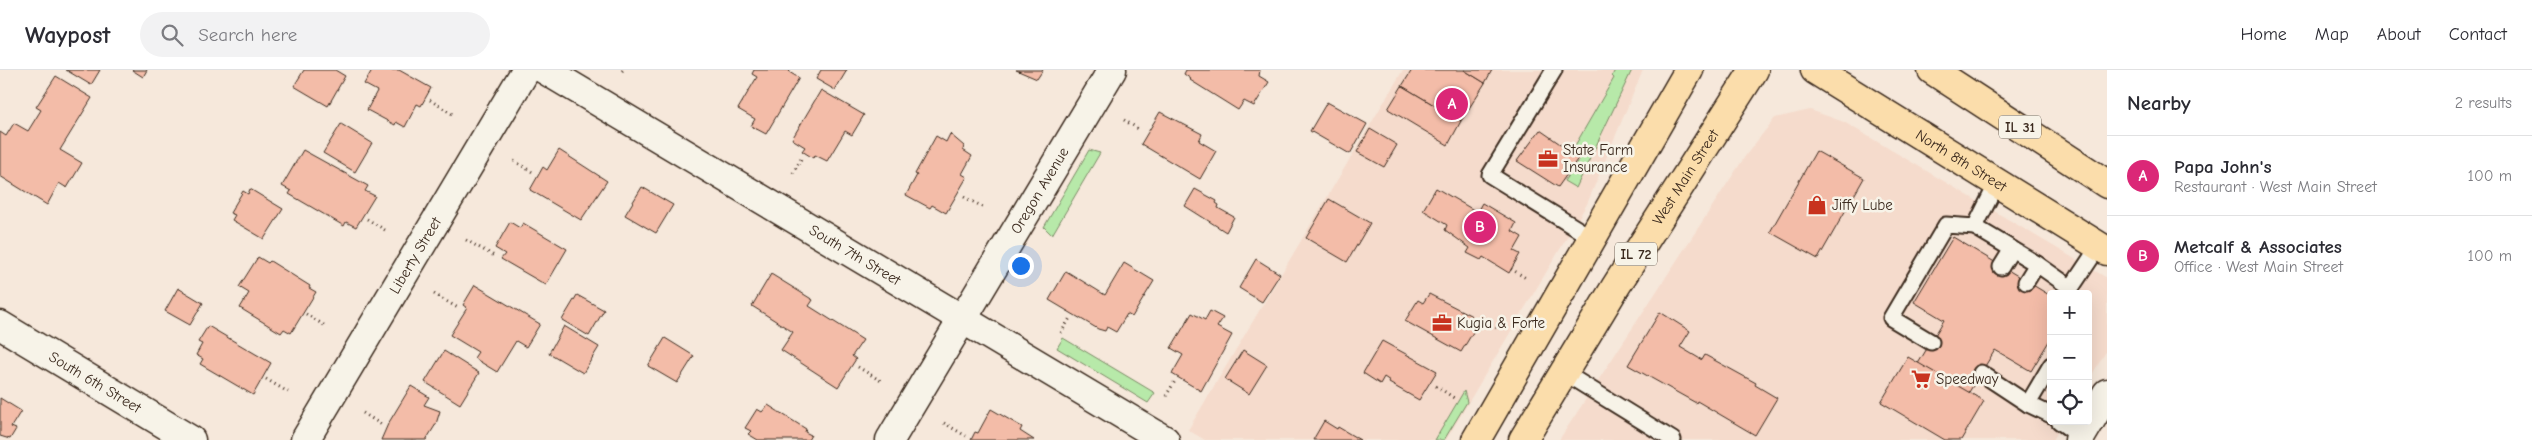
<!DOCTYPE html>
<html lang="en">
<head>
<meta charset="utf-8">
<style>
  :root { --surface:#fff; --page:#f2f2f3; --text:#2b2b33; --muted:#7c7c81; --line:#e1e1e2; --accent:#db2777 }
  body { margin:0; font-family:"Comic Neue",sans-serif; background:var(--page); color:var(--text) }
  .controls { position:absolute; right:15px; bottom:15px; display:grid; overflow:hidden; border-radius:5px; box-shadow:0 5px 20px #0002 }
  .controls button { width:45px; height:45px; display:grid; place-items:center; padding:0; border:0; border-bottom:1px solid var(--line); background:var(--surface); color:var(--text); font:25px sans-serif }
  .you { position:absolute; left:1020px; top:195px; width:18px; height:18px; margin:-12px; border:4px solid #fff; border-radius:50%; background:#1a73e8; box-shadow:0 0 0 8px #1a73e833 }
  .badge { display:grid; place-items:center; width:32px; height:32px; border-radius:50%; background:var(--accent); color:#fff; font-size:16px; font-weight:700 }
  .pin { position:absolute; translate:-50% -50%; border:2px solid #fff; box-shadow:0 1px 5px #0006 }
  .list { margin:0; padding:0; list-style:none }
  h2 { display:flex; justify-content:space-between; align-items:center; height:65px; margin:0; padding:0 20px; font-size:21px }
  h2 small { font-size:16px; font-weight:400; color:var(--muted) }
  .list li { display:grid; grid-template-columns:32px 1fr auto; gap:15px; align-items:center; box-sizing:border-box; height:80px; padding:0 20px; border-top:1px solid var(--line) }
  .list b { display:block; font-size:19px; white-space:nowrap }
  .list p { margin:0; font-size:16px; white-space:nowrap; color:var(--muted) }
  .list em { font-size:16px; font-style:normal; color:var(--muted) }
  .icon { flex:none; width:28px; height:28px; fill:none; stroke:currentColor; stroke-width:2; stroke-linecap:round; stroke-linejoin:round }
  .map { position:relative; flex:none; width:2107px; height:370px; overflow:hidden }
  header { display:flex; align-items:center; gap:30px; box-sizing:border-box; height:70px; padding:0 25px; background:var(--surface); border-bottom:1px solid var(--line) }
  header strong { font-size:24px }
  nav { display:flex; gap:28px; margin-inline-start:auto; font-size:18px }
  .search { width:350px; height:45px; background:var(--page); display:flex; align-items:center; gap:12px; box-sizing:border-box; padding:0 18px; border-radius:28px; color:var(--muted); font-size:19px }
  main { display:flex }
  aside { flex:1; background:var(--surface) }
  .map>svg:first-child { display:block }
  .built { fill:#f5dbcc }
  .green { fill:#b7e9a9; stroke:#798a64 }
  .building { fill:#f3bca8; stroke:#3b2a1e }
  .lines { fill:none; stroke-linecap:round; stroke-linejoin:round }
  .service-casing { stroke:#3b2a1e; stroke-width:19 }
  .minor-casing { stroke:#3b2a1e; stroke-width:31 }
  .primary-casing { stroke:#3b2a1e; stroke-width:31 }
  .path { stroke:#3b2a1e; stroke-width:3; stroke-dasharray:1 4; stroke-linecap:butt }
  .service { stroke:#f7f3e8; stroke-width:15 }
  .minor { stroke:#f7f3e8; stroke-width:28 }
  .primary { stroke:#fbddab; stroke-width:28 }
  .labels { text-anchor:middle; stroke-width:5; stroke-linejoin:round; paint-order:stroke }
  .shield { fill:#f7f3e8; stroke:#73665b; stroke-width:1 }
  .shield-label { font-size:14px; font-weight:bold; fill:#3b2a1e }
  .poi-label { font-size:15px; fill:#3b2a1e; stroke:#f7f3e8; text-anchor:start }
  .street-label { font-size:15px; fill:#3b2a1e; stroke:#f7f3e8 }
</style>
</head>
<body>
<header>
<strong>Waypost</strong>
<div class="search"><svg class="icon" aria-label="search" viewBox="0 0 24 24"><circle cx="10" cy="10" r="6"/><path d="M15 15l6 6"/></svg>Search here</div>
<nav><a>Home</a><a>Map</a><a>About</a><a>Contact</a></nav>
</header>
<main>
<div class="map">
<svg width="2107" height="370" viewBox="0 0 2107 370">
  <rect width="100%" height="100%" fill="#f6e8db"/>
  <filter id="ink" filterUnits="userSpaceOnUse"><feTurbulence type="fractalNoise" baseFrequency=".02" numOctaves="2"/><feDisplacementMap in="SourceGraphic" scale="10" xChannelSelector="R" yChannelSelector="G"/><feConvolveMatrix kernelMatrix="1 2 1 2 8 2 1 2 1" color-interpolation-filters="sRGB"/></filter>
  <g filter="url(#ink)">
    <g class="built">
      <path d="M1403,0h240l-56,134 -141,236h-241l-17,-10z"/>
      <path d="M1810,40l34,12 263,156v72l-19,31v-87h-37v127h13l-11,19h-494l187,-285 29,-37z"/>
    </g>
    <g class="green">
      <path d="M1615,0h17l-56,118 -12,-7 18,-25 -9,-7 41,-71 -2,-2z"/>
      <path d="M1089,80l11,3 -48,82 -8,-8z"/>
      <path d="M1063,268l92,55 -7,10 -91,-55z"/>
      <path d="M1464,321l3,11 -23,38h-9z"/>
    </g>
    <g class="building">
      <path d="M66,0h34l-9,15z"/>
      <path d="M132,0h15l-4,7z"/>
      <path d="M304,0h31l10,6 -17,30 -34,-20z"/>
      <path d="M372,0h27l32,18 -10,18 -4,-2 -12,23 -9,-5 -1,3 -28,-15 10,-19 -13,-7z"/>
      <path d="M754,0h37l-2,2 10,6 -33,56 -15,-8 4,-7 -17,-10 19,-32 -5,-3z"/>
      <path d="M821,0h26l-12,20 -19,-11z"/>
      <path d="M1016,0h27l-6,9z"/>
      <path d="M1186,0h74l-1,6 10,6 -15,24 -10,-5 -6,9 -48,-30 1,-1 -7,-5z"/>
      <path d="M1412,0h52l21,13 -24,38 -59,-35z"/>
      <path d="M1464,0h28l-7,13z"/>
      <path d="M56,6l36,22 -32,52 22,13 -15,25 -8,-5 -12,22 -47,-29v-44l6,4 8,-13 14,8 13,-21 -5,-3z"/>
      <path d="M1402,16l59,35 -13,24 -60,-36z"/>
      <path d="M821,20l43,25 -12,20 -7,-4 -18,30 -12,-6 -2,3 -11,-7 3,-4 -13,-8z"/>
      <path d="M1327,32l40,22 -17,30 -40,-23z"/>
      <path d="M1160,42l42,22 -3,7 17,10 -16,28 -59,-35z"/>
      <path d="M341,54l31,19 -17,29 -32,-19z"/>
      <path d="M1370,59l27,16 -13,22 -27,-15z"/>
      <path d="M1540,60l39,27 -21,30 -41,-26z"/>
      <path d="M950,64l14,12 -1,4 9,6 -10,18 5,3 -21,36 -14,-8 -2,3 -24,-13 11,-20 -2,-1 21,-38 10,6z"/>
      <path d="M303,80l65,36 -3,5 10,5 -19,31 -10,-5 -2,4 -55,-32 2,-3 -9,-5z"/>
      <path d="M559,80l48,31 -26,39 -51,-30 13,-23 4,3z"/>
      <path d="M1816,81l48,27 -46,81 -48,-27z"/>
      <path d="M642,117l31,18 -17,28 -31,-18z"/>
      <path d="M1436,118l41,24 5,-9 34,20 -4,8 10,6 -8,14 6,3 -11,19 -26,-16 -2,3 -14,-7 3,-5 -25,-18 2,-5 -24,-15z"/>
      <path d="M250,119l33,20 -19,30 -32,-19 3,-5 -5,-2 13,-22 5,3z"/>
      <path d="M1195,119l22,12 -1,2 3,2 -1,3 16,9 -8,15 -41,-26z"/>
      <path d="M1329,129l41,24 -23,39 -41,-24z"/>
      <path d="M510,152l10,6 3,-5 44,26 -21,36 -45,-26 4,-5 -10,-6z"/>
      <path d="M1953,167l98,59v42l-20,33 -36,-21 -29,47 -50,-30 28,-47 -30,-18z"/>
      <path d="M258,187l10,6 2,-2 40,25 -1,2 7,4 -25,41 -7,-4 -3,4 -41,-25 9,-15 -10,-6z"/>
      <path d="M1256,189l24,15 -18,28 -23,-14z"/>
      <path d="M1124,193l30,18 -22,36 -5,-3 -11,18 -9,-5 -2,4 -7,-2 -49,-29 17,-29 39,24z"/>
      <path d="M771,204l42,26 -4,6 54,34 -11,16 4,3 -18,28 -57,-37 12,-18 -41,-26z"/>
      <path d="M475,215l65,39 -14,23 -10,-6 -19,31 -23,-14 4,-6 -28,-17 17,-27 -4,-3z"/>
      <path d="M178,218l25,15 -13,22 -25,-14z"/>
      <path d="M1429,224l43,22 -2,3 8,5 -17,28 -56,-31 13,-21 5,3z"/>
      <path d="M577,225l27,15 -15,26 -27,-16z"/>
      <path d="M1210,241l13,7 -6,9 15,8 -31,56 -29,-17 11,-19 -12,-7 21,-35 13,7z"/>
      <path d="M1660,242l30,19 -10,16 22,13 3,-5 51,28 -1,2 22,13 -22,37 -58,-34 -1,2 -68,-38z"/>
      <path d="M208,256l63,37 -18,32 -53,-31 3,-5 -7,-4 6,-11 -4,-2z"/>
      <path d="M564,256l35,21 -16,26 -34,-20z"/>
      <path d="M665,268l29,18 -17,27 -29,-17z"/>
      <path d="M1382,271l55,30 -18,29 -30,-17 1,-2 -6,-4 -4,7 -17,-11z"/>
      <path d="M1243,280l24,15 -18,29 -24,-15z"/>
      <path d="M444,281l35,22 -19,31 -35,-22z"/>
      <path d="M1908,287l76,44 -23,39h-16l-64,-38z"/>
      <path d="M411,316l18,11 -5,8 16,6 -4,13 -10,16h-45l7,-16z"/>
      <path d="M0,328l21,13 -10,16 5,2 -6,10 -10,-3z"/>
      <path d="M768,335l38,24 -1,3 6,3 -3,5h-50l-10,-6 3,-3 -6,-3 12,-19 5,3z"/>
      <path d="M991,339l31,18 -2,4 14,9h-63l4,-8 3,1z"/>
      <path d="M1324,351l13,8 1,-2 22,13h-47z"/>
    </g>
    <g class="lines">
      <defs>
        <g id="service">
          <path d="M1554,0l-64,105 102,63"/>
          <path d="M1997,113l-22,44 62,37 34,24 28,-42"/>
          <path d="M2001,197l11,-18"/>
          <path d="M2026,212l11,-18"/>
          <path d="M1931,272l-40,-24 55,-93 29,2"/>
          <path d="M2051,295l-23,39 23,11"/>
          <path d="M1563,302l110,68"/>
          <path d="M1981,303l47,31"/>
          <path d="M2059,351l22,16"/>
        </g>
        <g id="minor">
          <path id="s1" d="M545,0l620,370"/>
          <path id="s2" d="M0,255l191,115"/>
          <path id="s3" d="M305,370l221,-370"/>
          <path id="s4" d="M890,370l222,-370"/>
          <path d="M2079,370l28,-47"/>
        </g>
        <g id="primary">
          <path id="s5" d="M1815,0l292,181"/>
          <path d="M1932,0l175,114"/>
          <path d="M1476,370l213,-370"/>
          <path id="s6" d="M1523,370l93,-154 138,-216"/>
        </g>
      </defs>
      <use href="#service" class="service-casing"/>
      <use href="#minor" class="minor-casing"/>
      <use href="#primary" class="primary-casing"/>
      <g class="path">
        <path d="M622,1l1,-1"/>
        <path d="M430,30l24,15"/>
        <path d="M1124,50l16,10"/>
        <path d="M514,91l20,12"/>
        <path d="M793,103l8,-14"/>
        <path d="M964,127l21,11"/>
        <path d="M367,149l18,11"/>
        <path d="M466,170l30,17"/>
        <path d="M1511,199l15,9"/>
        <path d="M434,224l24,14"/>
        <path d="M306,244l21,13"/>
        <path d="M1475,252l3,-4 18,10"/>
        <path d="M1061,263l9,-15"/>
        <path d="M858,297l23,14"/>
        <path d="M266,309l22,13"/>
        <path d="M1436,316l18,12"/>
        <path d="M1166,326l9,-15"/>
        <path d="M363,343l19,12"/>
        <path d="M944,353l22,13"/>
      </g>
      <use href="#service" class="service"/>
      <use href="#minor" class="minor"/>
      <use href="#primary" class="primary"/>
    </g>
  </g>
  <defs>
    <symbol id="office-bare" viewBox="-9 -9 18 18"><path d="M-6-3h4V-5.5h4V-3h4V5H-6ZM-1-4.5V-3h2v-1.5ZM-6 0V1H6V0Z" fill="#c8321e" stroke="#f7f3e8" stroke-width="2.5" paint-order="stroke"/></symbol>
    <symbol id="shop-bare" viewBox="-9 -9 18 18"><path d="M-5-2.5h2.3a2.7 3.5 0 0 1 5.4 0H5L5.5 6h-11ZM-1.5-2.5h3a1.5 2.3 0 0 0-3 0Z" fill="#c8321e" stroke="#f7f3e8" stroke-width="2.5" paint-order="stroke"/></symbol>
    <symbol id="supermarket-bare" viewBox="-9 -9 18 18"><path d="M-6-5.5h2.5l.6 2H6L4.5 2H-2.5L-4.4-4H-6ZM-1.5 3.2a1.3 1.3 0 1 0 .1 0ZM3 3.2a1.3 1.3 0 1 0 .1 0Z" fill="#c8321e" stroke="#f7f3e8" stroke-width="2.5" paint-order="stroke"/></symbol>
  </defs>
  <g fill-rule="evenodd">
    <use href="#office-bare" x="1534" y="75" width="28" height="28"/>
    <use href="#shop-bare" x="1803" y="121" width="28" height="28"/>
    <use href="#office-bare" x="1428" y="239" width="28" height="28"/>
    <use href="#supermarket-bare" x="1907" y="295" width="28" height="28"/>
  </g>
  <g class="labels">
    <g class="shield">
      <rect x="1999" y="45.5" width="42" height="23" rx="4"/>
      <rect x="1615" y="172.5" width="42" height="23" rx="4"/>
    </g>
    <g class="shield-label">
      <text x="2020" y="62">IL 31</text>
      <text x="1636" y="189">IL 72</text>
    </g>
    <g class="poi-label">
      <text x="1563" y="85">State Farm<tspan x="1563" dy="17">Insurance</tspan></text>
      <text x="1832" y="140">Jiffy Lube</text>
      <text x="1457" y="258">Kugia &amp; Forte</text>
      <text x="1936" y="314">Speedway</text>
    </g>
    <g class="street-label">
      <text dy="5" stroke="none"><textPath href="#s5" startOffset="172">North 8th Street</textPath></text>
      <text dy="5" stroke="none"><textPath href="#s6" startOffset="309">West Main Street</textPath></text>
      <text dy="5" stroke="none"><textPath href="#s4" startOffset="291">Oregon Avenue</textPath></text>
      <text dy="5" stroke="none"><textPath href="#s3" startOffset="215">Liberty Street</textPath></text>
      <text dy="5" stroke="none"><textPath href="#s1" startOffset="361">South 7th Street</textPath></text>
      <text dy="5" stroke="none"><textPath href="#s2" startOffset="111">South 6th Street</textPath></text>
    </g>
  </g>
</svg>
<div class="controls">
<button>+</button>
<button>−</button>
<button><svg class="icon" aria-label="locate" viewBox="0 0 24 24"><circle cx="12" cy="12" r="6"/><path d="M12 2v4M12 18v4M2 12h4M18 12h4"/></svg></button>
</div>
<div class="you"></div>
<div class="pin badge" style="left:1452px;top:34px">A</div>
<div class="pin badge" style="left:1480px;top:157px">B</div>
</div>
<aside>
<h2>Nearby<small>2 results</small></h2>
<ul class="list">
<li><span class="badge">A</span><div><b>Papa John's</b><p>Restaurant · West Main Street</p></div><em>100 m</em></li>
<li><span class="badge">B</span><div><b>Metcalf &amp; Associates</b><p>Office · West Main Street</p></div><em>100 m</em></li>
</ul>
</aside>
</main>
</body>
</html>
